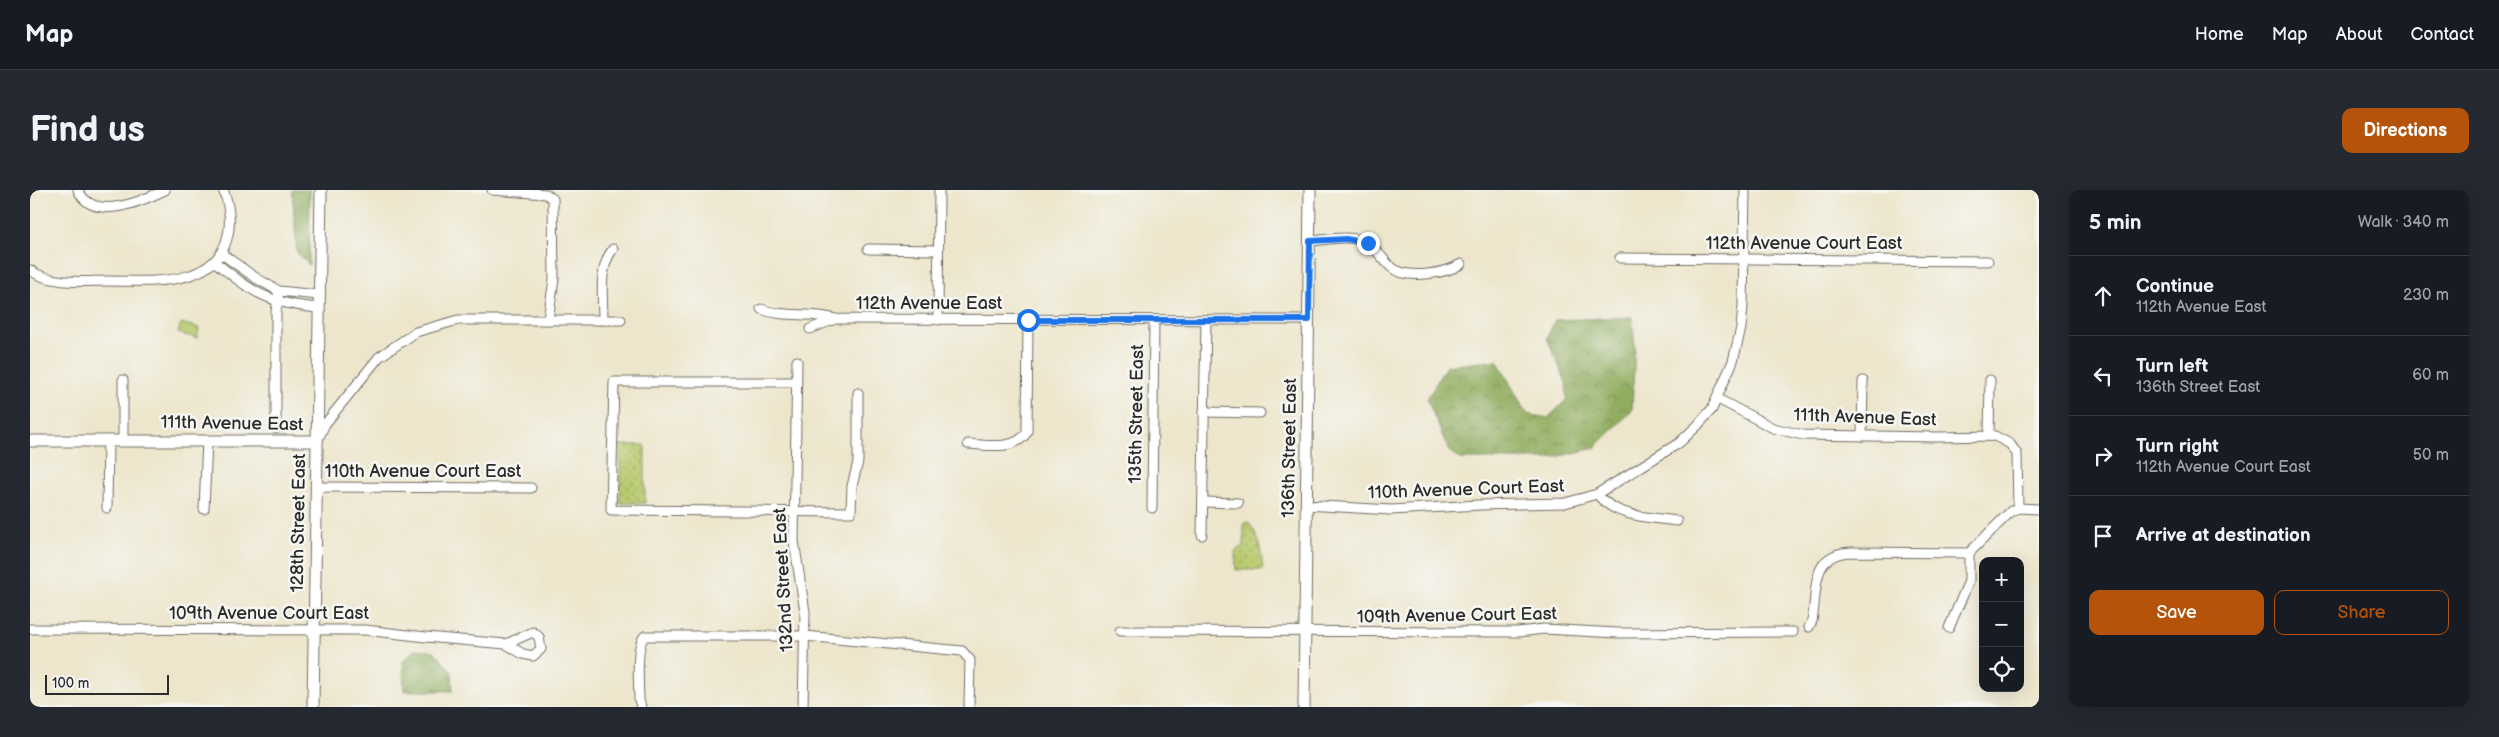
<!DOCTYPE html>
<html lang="en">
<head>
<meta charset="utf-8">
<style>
  :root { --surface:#171b24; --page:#242831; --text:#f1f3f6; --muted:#9ea1a6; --line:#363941; --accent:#b45309 }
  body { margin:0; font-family:"Balsamiq Sans",sans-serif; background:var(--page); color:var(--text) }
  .controls { position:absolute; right:15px; bottom:15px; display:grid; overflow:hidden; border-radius:10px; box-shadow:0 5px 20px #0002 }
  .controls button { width:45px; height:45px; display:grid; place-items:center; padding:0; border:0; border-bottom:1px solid var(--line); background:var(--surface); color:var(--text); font:25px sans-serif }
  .scale { position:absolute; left:15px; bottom:12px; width:124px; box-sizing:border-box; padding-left:5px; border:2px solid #2b2b2b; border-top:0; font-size:14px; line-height:18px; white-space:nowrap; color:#2b2b2b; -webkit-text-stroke:4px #f6f6f2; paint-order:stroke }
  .stop { position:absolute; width:15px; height:15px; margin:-11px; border:4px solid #1a73e8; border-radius:50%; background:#fff }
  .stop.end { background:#1a73e8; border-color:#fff; box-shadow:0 1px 5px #0008 }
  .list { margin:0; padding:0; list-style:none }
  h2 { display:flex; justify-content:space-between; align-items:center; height:65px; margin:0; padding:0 20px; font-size:21px }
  h2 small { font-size:16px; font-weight:400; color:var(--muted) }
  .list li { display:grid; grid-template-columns:32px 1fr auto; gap:15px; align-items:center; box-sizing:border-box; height:80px; padding:0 20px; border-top:1px solid var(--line) }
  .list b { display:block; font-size:19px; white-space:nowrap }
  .list p { margin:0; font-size:16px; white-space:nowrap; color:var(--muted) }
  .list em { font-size:16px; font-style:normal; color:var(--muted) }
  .actions { display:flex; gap:10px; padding:15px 20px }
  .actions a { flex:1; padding:11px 0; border:1px solid var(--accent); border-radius:10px; text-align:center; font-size:18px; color:var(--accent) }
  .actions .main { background:var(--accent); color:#fff }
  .icon { flex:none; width:28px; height:28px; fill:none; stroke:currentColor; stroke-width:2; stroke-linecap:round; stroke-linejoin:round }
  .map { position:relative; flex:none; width:2009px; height:517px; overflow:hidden; border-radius:10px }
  header { display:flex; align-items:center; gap:30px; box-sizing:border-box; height:70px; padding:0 25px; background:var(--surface); border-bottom:1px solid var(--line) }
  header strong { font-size:24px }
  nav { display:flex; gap:28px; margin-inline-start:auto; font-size:18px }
  .intro { display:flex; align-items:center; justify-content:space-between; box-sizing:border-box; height:120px; padding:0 30px }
  h1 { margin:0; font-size:35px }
  .button { padding:12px 22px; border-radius:10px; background:var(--accent); color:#fff; font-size:18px; font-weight:700 }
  main { display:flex; gap:30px; padding:0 30px }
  aside { flex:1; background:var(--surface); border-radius:10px; box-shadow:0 5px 20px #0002 }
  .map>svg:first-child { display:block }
  .grass { fill:#b7c96c; stroke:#717a4c }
  .forest { fill:url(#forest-crowns); stroke:#5e6c46 }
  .park { fill:url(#park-dots); stroke:#717a4c }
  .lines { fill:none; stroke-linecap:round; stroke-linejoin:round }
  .minor-casing { stroke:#6f6c63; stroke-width:11 }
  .tertiary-casing { stroke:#6f6c63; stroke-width:13 }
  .minor { stroke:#fff; stroke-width:9 }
  .tertiary { stroke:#fff; stroke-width:11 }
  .route { stroke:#1a73e8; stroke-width:6 }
  .labels { text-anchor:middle; stroke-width:5; stroke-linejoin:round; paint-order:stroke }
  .street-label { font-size:18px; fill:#2b2b2b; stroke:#f6f6f2 }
</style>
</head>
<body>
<header>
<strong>Map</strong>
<nav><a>Home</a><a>Map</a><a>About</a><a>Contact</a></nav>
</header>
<div class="intro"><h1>Find us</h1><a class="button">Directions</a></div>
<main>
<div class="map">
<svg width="2009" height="517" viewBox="0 0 2009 517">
  <defs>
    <pattern id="forest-crowns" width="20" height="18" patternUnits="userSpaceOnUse" patternTransform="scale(1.25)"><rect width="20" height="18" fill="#91ad60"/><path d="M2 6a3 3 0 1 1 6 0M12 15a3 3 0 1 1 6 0" fill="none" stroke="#778d4f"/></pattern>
    <pattern id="park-dots" width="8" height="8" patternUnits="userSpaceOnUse" patternTransform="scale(1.25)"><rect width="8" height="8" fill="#b7c96c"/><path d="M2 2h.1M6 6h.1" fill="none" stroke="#95a359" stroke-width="1.8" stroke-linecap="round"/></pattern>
  </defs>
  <rect width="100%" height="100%" fill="#f6f6f2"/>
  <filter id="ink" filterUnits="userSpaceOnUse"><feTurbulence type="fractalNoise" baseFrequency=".02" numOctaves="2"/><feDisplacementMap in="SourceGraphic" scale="10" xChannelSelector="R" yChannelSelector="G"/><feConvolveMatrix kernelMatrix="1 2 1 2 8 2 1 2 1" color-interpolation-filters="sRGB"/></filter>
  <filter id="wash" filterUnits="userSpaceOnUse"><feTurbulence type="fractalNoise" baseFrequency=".0096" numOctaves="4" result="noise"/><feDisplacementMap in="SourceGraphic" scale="20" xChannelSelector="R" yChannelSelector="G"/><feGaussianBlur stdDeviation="1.12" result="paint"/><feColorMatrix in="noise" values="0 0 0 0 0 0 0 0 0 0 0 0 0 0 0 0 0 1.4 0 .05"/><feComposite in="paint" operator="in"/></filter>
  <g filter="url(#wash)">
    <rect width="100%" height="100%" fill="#ede6cc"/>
    <path class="grass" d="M151,133l18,5 -2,10 -19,-5z"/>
    <g class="forest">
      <path d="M262,0h18l-1,75 -12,-12z"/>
      <path d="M1602,127l3,29 -3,64 -37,38 -48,11h-87l-12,-10 -21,-50 19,-33 51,-6 30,54 21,4 19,-19 -1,-17 -19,-44 8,-18z"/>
      <path d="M385,459l19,2 18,21 1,19h-49l-1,-30z"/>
    </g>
    <g class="park">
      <rect x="590" y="255" width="25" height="58"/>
      <path d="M1218,332c12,14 13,30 15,48h-27l-1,-19 9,-5v-23z"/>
    </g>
  </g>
  <g filter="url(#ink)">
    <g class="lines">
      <defs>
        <g id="minor">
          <path d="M48,0c15,33 64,11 87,0"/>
          <path d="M462,0l54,4 7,5 1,80 -6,41"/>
          <path d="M1280,51c16,-1 38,-6 53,0 11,4 20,19 28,26 15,13 54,7 70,-3"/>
          <path d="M838,59l70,1"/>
          <path d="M192,64l34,24 23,13 39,4"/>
          <path d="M1590,68l368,3"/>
          <path d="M185,72c39,31 52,41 103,46"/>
          <path d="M0,80c21,15 54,11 78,11 42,0 109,7 120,-46 3,-14 1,-32 -5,-45"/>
          <path d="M731,119c23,9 50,3 74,10l474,1"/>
          <path d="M573,130c0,-23 -5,-52 10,-71"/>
          <path d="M908,130l1,-130"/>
          <path d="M780,139l25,-10"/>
          <path d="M767,171l-3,180 11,71 -2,95"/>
          <path d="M767,192h-183l-3,128 240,2 1,-26 6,-24v-69"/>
          <path d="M1688,209l55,29 30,7 134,2 58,-1 15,8 7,10 1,54 -7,3 -42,42v28l-20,47"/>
          <path d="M1174,222l56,1"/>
          <path d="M246,238v-116l3,-21"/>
          <path d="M1832,246l1,-55"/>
          <path d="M1959,246l1,-56"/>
          <path d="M288,249l7,-15 54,-67 37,-25 42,-12h163"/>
          <path d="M93,250v-60"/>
          <path d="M938,254c19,1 48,7 59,-12l1,-112"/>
          <path d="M286,297l215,1"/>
          <path d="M1567,304c19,24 52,23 80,27"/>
          <path d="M1173,312l35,1"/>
          <path d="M1276,315l85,5 88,-5 86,-2 32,-9 82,-51 18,-17 15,-17 21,-48 8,-33 2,-22 2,-116"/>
          <path d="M77,318l1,-68"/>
          <path d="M1122,318l2,-188"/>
          <path d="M1988,318l21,1"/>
          <path d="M174,319l3,-69"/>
          <path d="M1172,345l4,-215"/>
          <path d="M1779,437l3,-6c6,-30 -3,-68 40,-69l117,1"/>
          <path d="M0,439l335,1 61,7 80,7 27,-12 6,5 2,12 -8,7 -10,-2 -17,-10"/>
          <path d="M1090,441l398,1 26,-3 73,4 176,-1"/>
          <path d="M611,517l-2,-7c0,-14 -4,-56 6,-64h160l157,15 8,9 -1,47"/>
        </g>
        <g id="tertiary">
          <path d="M0,251h287"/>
          <path d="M283,517l8,-517"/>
          <path d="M1274,517l6,-517"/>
        </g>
      </defs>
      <use href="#minor" class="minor-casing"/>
      <use href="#tertiary" class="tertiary-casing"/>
      <use href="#minor" class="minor"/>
      <use href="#tertiary" class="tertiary"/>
    </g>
  </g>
  <g class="lines" filter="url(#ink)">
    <path class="route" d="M998,130h281l1,-79 36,-2 22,4"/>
  </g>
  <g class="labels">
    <g class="street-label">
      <text x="1774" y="59">112th Avenue Court East</text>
      <text x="899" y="119">112th Avenue East</text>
      <text transform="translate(1106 224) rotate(-89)" y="6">135th Street East</text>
      <text transform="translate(1835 227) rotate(2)" y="6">111th Avenue East</text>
      <text transform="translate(202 233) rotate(1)" y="6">111th Avenue East</text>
      <text transform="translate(1259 258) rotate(-89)" y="6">136th Street East</text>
      <text x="393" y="287">110th Avenue Court East</text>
      <text transform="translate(1436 299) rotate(-2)" y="6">110th Avenue Court East</text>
      <text transform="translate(268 333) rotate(-89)" y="6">128th Street East</text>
      <text transform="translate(753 390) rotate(-93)" y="6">132nd Street East</text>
      <text x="239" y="429">109th Avenue Court East</text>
      <text transform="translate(1427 425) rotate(-1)" y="6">109th Avenue Court East</text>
    </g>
  </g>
</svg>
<div class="controls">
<button>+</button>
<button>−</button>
<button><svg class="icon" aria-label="locate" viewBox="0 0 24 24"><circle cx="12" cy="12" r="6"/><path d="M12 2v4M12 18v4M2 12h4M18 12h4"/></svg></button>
</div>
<div class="scale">100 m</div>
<div class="stop" style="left:998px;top:130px"></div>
<div class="stop end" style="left:1338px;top:53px"></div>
</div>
<aside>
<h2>5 min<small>Walk · 340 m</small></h2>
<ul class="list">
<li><svg class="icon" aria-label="ahead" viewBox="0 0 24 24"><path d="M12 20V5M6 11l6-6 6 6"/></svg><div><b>Continue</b><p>112th Avenue East</p></div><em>230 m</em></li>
<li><svg class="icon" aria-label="left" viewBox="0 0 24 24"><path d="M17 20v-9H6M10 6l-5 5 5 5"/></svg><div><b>Turn left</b><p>136th Street East</p></div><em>60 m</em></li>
<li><svg class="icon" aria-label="right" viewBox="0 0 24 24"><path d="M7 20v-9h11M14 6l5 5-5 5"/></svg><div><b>Turn right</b><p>112th Avenue Court East</p></div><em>50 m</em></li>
<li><svg class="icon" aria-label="arrive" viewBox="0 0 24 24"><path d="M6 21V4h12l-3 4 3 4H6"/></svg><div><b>Arrive at destination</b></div></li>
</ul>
<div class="actions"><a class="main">Save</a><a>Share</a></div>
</aside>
</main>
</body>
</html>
